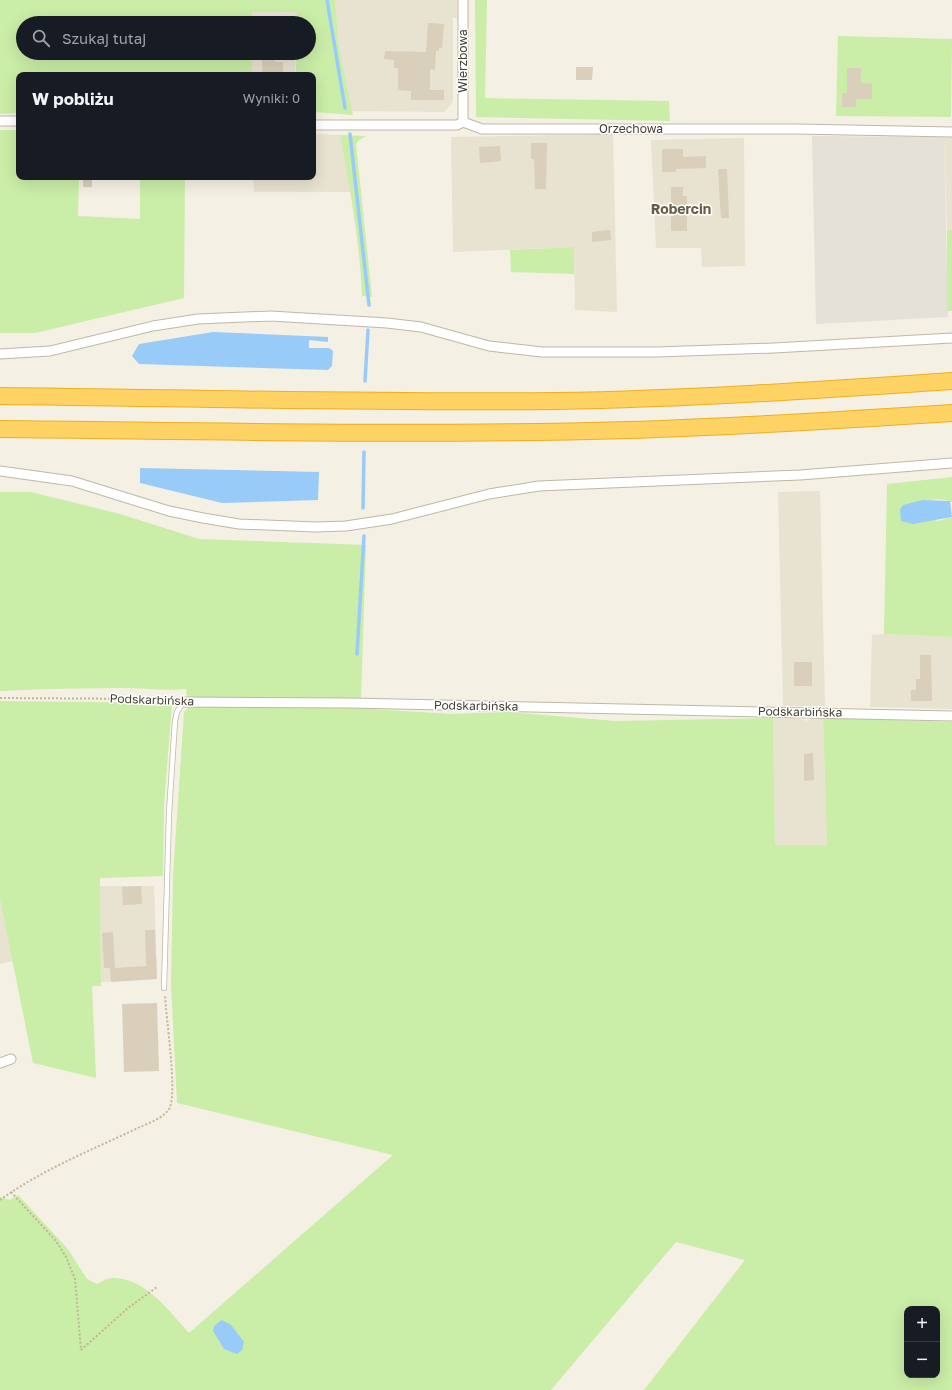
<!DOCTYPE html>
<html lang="pl">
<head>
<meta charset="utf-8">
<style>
  :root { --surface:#171b24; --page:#20242c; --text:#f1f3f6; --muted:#9ea1a6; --line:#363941 }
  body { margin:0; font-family:"Golos Text",sans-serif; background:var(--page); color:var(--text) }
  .controls { position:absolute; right:12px; bottom:12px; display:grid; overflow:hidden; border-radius:8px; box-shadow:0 4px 16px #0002 }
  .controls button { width:36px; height:36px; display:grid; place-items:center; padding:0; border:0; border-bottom:1px solid var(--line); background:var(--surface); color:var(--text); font:20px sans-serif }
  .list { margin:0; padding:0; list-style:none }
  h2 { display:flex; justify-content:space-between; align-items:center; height:52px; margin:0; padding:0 16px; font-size:17px }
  h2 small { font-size:13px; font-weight:400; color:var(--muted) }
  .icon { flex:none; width:22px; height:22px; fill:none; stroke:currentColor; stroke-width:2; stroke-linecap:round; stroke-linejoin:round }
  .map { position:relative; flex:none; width:952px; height:1390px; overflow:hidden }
  .search { position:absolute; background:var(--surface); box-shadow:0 4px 16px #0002; left:16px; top:16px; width:300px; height:44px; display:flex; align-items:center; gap:10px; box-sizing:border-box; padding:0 14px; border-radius:22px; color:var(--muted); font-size:15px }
  .panel { position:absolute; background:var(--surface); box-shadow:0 4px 16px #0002; left:16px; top:72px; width:300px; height:108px; border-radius:8px }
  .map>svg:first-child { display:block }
  .residential { fill:#e8e2d1 }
  .industrial { fill:#e5e0d8 }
  .green { fill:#caeda7; fill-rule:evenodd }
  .water { fill:#98cbf8 }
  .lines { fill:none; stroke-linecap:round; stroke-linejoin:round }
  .stream { stroke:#98cbf8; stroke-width:3.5 }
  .building { fill:#d9cfba }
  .lane-casing { stroke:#c0b8a5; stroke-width:6 }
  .street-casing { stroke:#c0b8a5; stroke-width:11 }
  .highway-casing { stroke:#eeae23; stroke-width:18 }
  .path { stroke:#c3b595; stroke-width:2; stroke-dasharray:2 2; stroke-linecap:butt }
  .lane { stroke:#fff; stroke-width:4.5 }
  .street { stroke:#fff; stroke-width:9 }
  .highway { stroke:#ffd363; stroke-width:16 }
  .labels { text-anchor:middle; stroke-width:3; stroke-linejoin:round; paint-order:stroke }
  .street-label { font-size:12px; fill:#464033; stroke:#fff }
  .quarter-label { font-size:14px; font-weight:bold; fill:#6a5e49; stroke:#fff }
</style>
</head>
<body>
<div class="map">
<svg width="952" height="1390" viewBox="0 0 952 1390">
  <rect width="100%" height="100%" fill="#f4f0e3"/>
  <g class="residential">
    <path d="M335,0h122v18h-4v84l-9,10 -92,-1 -13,-63z"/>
    <rect x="252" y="12" width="45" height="11"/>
    <path d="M252,53h44l-1,22h-43z"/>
    <path d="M313,134l29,1 9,57h-97l-1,-15h60z"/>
    <path d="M613,134l4,178 -42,-2 -1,-63 -121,5 -2,-115z"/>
    <path d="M952,137v93h-5l-3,-92z"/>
    <path d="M744,138l1,128 -43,1 -1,-19h-45l-5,-108z"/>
    <path d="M820,491l5,215h-42l-5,-214z"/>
    <path d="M884,634l68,3v72l-82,-2 2,-72z"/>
    <path d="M773,718h24l11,3 4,-3h11l4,128 -52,-1z"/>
    <path d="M100,886h54l3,93 -56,3z"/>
    <path d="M0,899l13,62 -13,3z"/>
  </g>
  <path class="industrial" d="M812,136l132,1 4,180 -132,7z"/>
  <g class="green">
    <path d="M0,0h335l4,48 14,67 -40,-3v-37h-17v-22h13v-30h-12v-11h-45v11h-229v30h229v22h-233v38l-19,1z"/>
    <path d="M475,0h12l-2,98 184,3 1,20 -194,-4z"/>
    <path d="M838,36l114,3 -1,78 -115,-1z"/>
    <path d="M0,130h19l-2,6h2v41h60l-1,39 62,3v-42h45l-1,121 -149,35h-35z"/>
    <path d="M340,135l26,1 -8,5 -2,3 16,153 -10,-1c-2,-54 -12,-107 -22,-161z"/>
    <rect x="947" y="230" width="5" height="81"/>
    <path d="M574,247v27l-63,-2 -1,-22z"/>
    <path d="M952,477v25c-15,-7 -34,1 -49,3l35,16 14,-4v120l-68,-3 3,-150z"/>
    <path d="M0,492h31l89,22 79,25 167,6 -5,154 -174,-2 -1,-8c-22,2 -43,-1 -65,-1 -40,0 -81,1 -121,3z"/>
    <path d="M0,701l172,2 -8,103 -1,70 -63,2 1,108h-9l4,92 -63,-15 -33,-164z"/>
    <path d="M190,705l150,2 111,7 56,-2 108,9 158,-3 2,127h52l-4,-127 129,4v668h-308l101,-130 -69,-18 -125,148h-551v-193l10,3 8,-5 49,53 20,31 10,5c4,-2 10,-6 15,-6 33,-1 57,33 77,55l204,-178 -216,-52 -6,-118 2,-110 11,-163zM907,1309h30v66h-30z"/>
  </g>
  <g class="water">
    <path d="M213,332l115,5v5l-19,-2v8h20l4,3 -1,15 -4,4 -189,-6 -7,-8 7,-12z"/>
    <path d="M140,468l179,4 -1,28 -96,3 -82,-20z"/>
    <path d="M923,500l27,1 2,16 -39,7 -12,-3 -1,-11 3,-5z"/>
    <path d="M222,1320l9,5 13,17 -2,8 -5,4 -13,-5 -11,-18 1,-5z"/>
  </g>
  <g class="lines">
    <g class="stream">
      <path d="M327,0l18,108"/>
      <path d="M350,134l19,171"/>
      <path d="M365,381l3,-51"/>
      <path d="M363,508l1,-56"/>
      <path d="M357,654l7,-118"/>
    </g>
  </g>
  <g class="building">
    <path d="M428,23l16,1 -2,24h-3v3h-3l-1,19 -5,-1v21h14v10h-33v-9l-13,-1v-22h-4v-8l-10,-1 1,-8 41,1z"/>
    <path d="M262,58h13v4h8v13h-21z"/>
    <path d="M576,67h17l-1,13h-16z"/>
    <path d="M847,68h14v15l11,1v15h-16v8h-14v-14h5z"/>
    <path d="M531,143h16l-1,46h-11l-1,-30h-3z"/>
    <path d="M500,146l1,15 -21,2 -1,-16z"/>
    <path d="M662,149h21v8l23,-1v12l-30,1v3h-14z"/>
    <path d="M718,169h9l2,49h-8z"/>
    <rect x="83" y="177" width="9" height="10"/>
    <path d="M671,187h12v9h4v35h-16z"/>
    <path d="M610,230l1,10 -19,2v-10z"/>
    <path d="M920,655h11l1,46h-21v-11h5v-11h4z"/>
    <rect x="794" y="662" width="18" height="24"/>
    <path d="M813,753l1,27 -10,1v-27z"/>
    <path d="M141,886l1,18 -19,1 -1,-18z"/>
    <path d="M145,930h10l2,49 -46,3 -1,-14h-6l-2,-35 11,-1 2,36 31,-2z"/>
    <path d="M157,1003l2,68 -35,1 -2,-68z"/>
  </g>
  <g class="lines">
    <defs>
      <path id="lane" d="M164,988l5,-175 6,-92 2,-9 6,-10"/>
      <g id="street">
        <path d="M0,121h19"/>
        <path d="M463,122l19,7h315l155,3"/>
        <path d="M463,122v-122"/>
        <path d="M313,125h144l6,-3"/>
        <path d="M0,354l50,-3 103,-25 45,-7 73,-3 116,7 34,4 68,19 53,6h115l117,-4 178,-10"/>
        <path d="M0,471l72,10 97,30 34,7 36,6 77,3 30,-1 46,-7 97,-25 50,-8 261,-11 152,-12"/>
        <path d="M183,702l168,1 601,13"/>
        <path d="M0,1063l11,-4"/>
      </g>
      <g id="highway">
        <path d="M0,396c185,2 370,7 555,5 133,-2 265,-11 397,-20"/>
        <path d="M0,429c209,2 418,7 627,1 109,-3 217,-10 325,-17"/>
      </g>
    </defs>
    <use href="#lane" class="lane-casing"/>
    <use href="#street" class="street-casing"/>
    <use href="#highway" class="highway-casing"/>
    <g class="path">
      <path d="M0,698l159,1 15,1"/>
      <path d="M11,1192l45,49 10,16 9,22 6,71"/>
      <path d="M0,1200c43,-31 92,-50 140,-73 9,-4 26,-10 30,-20 7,-17 -4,-89 -5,-112"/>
      <path d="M81,1350l47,-42 29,-21"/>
    </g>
    <use href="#lane" class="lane"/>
    <use href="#street" class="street"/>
    <use href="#highway" class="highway"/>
  </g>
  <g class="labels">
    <g class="street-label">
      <text transform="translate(463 61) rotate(-90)" y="4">Wierzbowa</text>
      <text x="631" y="133">Orzechowa</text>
      <text transform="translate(152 700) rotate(2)" y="4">Podskarbińska</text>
      <text transform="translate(476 706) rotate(1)" y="4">Podskarbińska</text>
      <text transform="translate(800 712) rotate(1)" y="4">Podskarbińska</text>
    </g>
    <g class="quarter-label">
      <text x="681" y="214">Robercin</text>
    </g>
  </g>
</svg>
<div class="controls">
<button>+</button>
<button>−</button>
</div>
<div class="search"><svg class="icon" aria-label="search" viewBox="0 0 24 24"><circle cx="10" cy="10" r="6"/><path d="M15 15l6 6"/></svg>Szukaj tutaj</div>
<section class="panel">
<h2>W pobliżu<small>Wyniki: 0</small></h2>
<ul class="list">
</ul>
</section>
</div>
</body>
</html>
